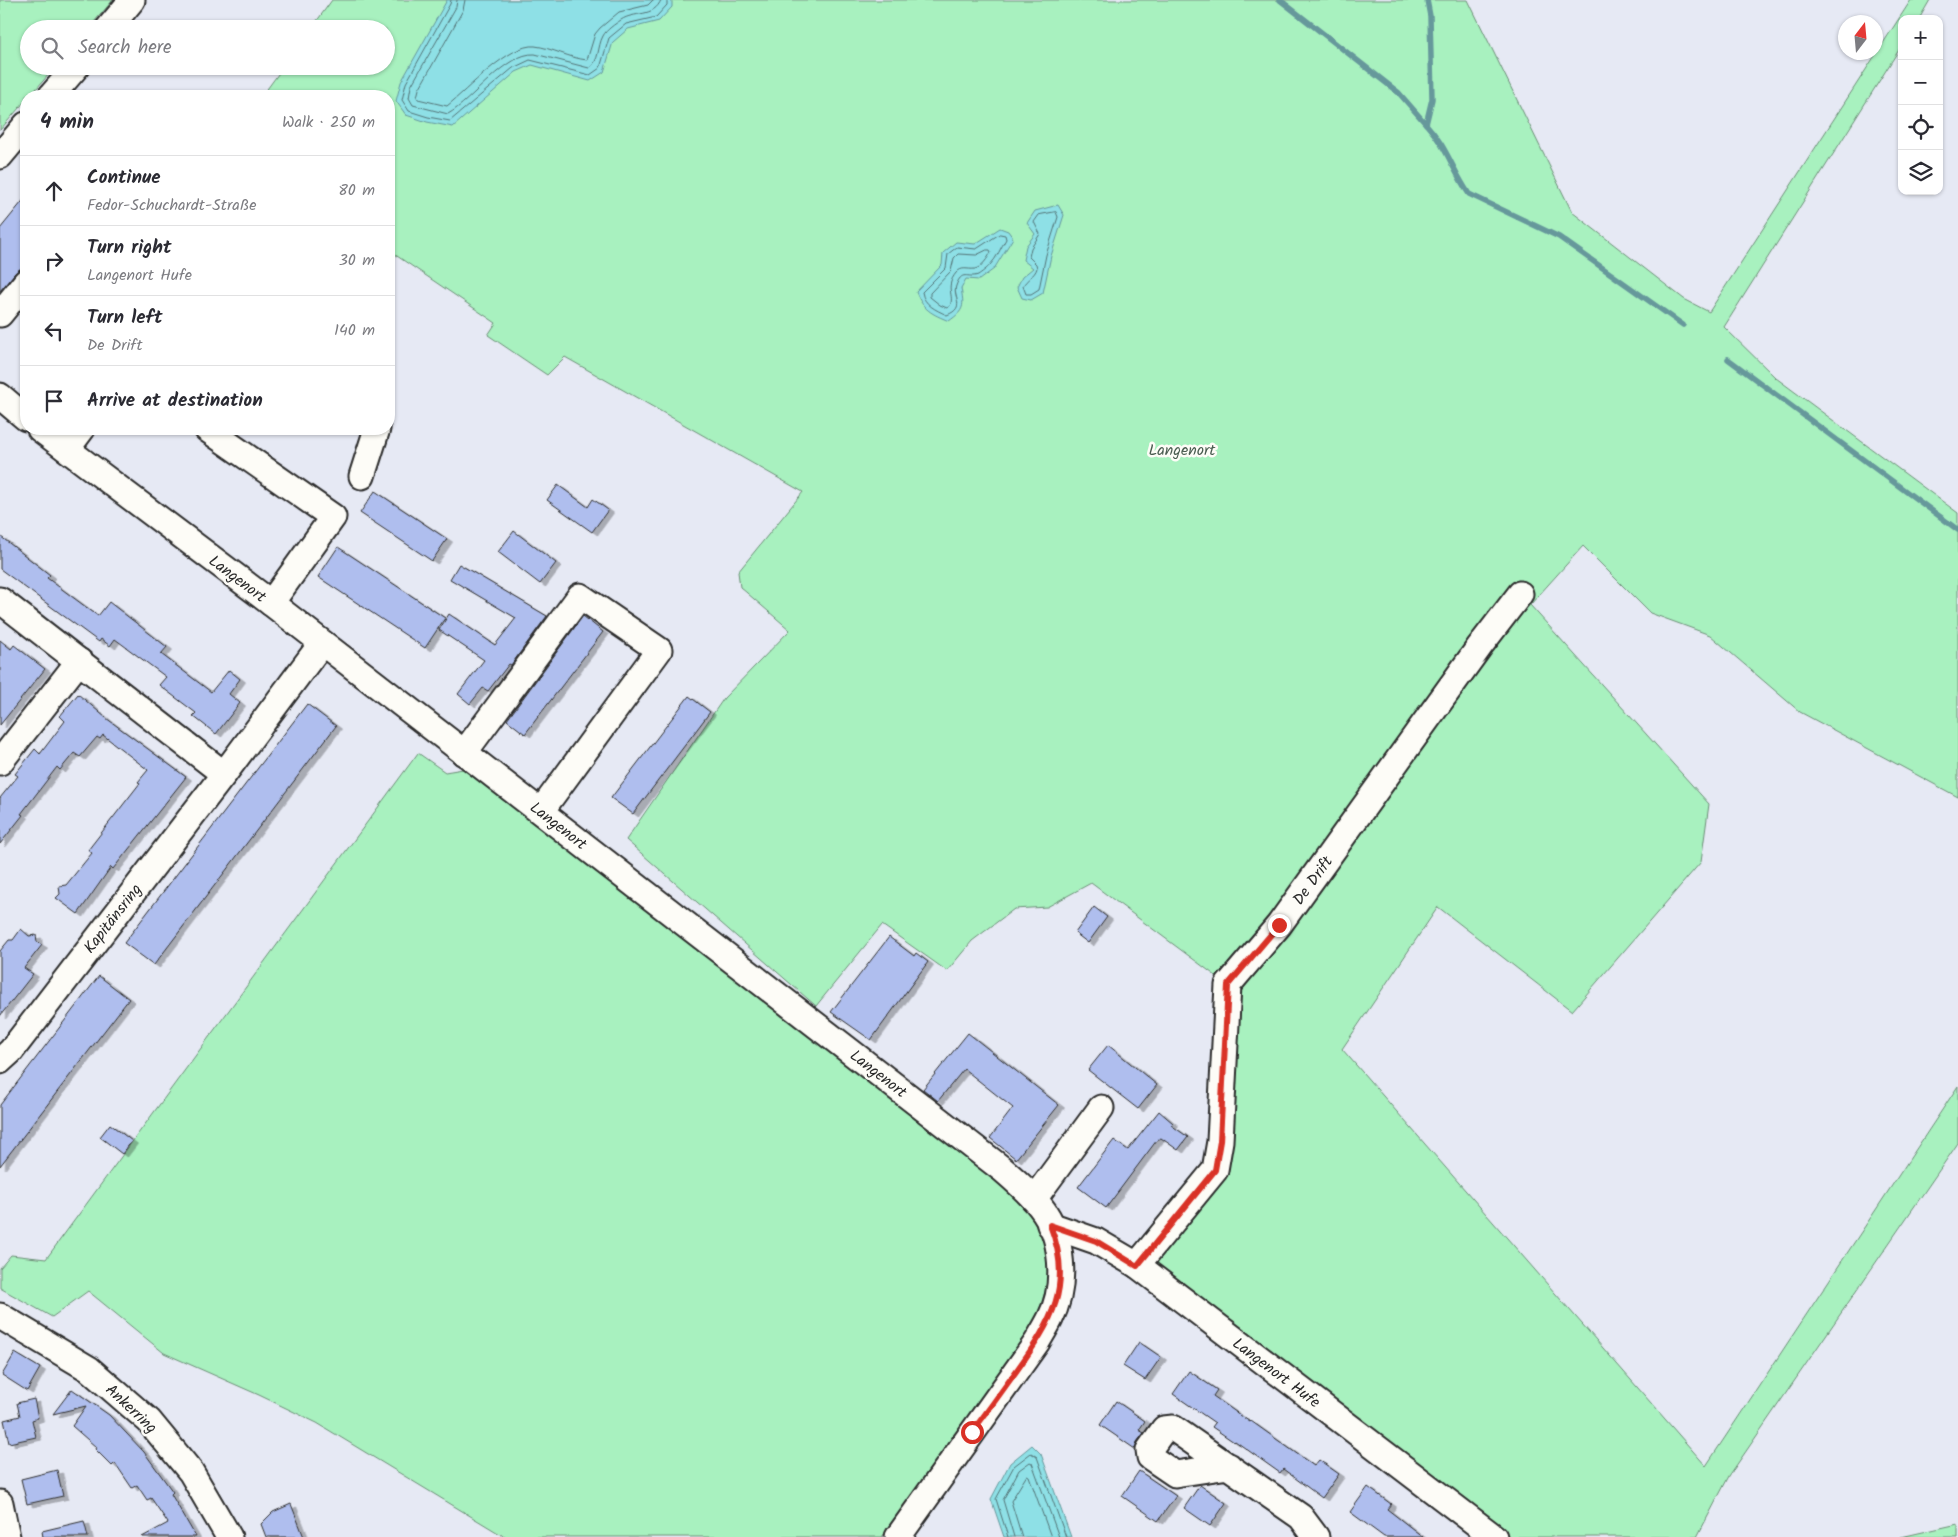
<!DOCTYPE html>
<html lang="en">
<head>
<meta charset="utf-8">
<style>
  :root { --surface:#fff; --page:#f2f2f3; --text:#2b2b33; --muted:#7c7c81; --line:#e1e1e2 }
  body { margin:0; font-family:Kalam,sans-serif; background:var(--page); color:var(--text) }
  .controls { position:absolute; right:15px; top:15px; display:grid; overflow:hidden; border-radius:10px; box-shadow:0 1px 4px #0004 }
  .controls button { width:45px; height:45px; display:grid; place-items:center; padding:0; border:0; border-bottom:1px solid var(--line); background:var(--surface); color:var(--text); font:25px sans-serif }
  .compass { position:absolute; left:1838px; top:15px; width:45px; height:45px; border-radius:50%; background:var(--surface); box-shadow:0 1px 4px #0004; rotate:16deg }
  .stop { position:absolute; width:15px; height:15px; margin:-11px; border:4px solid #d93025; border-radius:50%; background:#fff }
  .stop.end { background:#d93025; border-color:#fff; box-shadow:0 1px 5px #0008 }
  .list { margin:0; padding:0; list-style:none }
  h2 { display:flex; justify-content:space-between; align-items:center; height:65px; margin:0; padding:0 20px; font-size:21px }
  h2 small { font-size:16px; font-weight:400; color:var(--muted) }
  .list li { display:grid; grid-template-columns:32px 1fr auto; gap:15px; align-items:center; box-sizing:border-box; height:70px; padding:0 20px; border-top:1px solid var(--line) }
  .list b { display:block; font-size:19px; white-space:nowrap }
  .list p { margin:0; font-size:16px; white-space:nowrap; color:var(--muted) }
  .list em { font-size:16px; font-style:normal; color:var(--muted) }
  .icon { flex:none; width:28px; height:28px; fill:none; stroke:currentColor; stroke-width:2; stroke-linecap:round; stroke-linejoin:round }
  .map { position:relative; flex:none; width:1958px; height:1537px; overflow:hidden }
  .search { position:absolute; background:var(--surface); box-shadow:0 1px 4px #0004; left:20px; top:20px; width:375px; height:55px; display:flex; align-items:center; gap:12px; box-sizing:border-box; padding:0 18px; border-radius:28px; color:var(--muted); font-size:19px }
  .panel { position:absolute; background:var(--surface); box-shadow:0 1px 4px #0004; left:20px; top:90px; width:375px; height:345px; border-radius:20px }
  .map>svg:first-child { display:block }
  .green { fill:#a8f1bf; stroke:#6a8e75 }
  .water { fill:#8ee0e6; stroke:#66989b }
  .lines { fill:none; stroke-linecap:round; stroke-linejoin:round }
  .shore { stroke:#537376; stroke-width:1 }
  .stream { stroke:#66989b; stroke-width:5.5 }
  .building { fill:#afbeee; stroke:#2b2b2b; filter:url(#shadow) }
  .minor-casing { stroke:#2b2b2b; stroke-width:29 }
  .minor { stroke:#fdfcf7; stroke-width:25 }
  .route { stroke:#d93025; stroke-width:6 }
  .labels { text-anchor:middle; stroke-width:5; stroke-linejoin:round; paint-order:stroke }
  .park-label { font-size:16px; fill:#4a5c50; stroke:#fdfcf7 }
  .street-label { font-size:16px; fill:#2b2b2b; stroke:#fdfcf7 }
</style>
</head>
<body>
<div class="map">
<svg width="1958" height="1537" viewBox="0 0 1958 1537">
  <defs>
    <filter id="shadow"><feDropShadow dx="5.5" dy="3" stdDeviation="0" flood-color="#0004"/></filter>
  </defs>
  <rect width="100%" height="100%" fill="#e6e9f4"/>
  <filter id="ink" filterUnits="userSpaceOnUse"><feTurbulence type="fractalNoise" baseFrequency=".02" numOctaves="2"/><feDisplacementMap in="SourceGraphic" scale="10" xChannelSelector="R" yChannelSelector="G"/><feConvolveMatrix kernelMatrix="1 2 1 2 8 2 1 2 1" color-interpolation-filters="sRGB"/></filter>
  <g filter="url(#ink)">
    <g class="green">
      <path d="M0,0h113l-25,29h-59v37h27l-26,30h-4v4l-26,30z"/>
      <path d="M332,0h1136l104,212 112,87 25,13 202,-312h19l-11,19h-17v26l-178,282 52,51 182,135v284l-158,-85 -90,-77 -60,-22 -67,-67 -53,59 179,199 -8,58 -129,149 -134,-104 -96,142 364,417 252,-380v57l-229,333 -32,61h-210l-357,-270 77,-98 21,-184 -137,-102 -44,24 -33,2 -42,32 -25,30 -65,-46 -66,81 -190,-166 98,-142 66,-68 -50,-43 -2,-15 65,-80 -238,-135 -18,18 -59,-40 8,-12 -102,-69 -5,7v-165h-127l22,-30h102v-37h-75z"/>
      <path d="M418,753l27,19 18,-3 558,429c7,11 15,22 21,33 16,32 2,66 -9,96l-151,210h-377l-188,-114 -58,-28 -95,-42 -76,-62 -36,26 -52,-29v-20l11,-13 35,4z"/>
      <path d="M1958,1524v13h-57z"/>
    </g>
    <g class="water">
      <path d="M447,0h225v7l-13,14 -31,8 -15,13 -9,30 -14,9 -58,-16 -16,7 -63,55 -26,-5 -21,-7 -10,-14 5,-19z"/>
      <path d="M1058,205l6,10 -13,41 -8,37 -12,7 -9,-2 -5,-11 5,-10 11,-9 -10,-8 3,-14 9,-12 -8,-11 8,-12z"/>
      <path d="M1000,228l8,3 5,7 -19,31 -15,11 -13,-1 -5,9c3,18 4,22 -12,33 -17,-7 -26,-11 -33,-29l26,-27 1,-12 13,-11 19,2z"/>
      <path d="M1032,1445l9,9 30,83h-67l-13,-38 19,-36z"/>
    </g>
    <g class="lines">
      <g class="shore">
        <path d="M451,0l-1,4 -44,79 -4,17 7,11 19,6 22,4 63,-53 17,-8 60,15 10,-7 9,-30 17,-14 30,-7 11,-12v-5"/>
        <path d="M457,0l-1,7 -45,79 -2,12 4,7 35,9c24,-13 58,-62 87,-60l54,14c11,-7 8,-21 14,-32 3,-6 12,-12 18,-16 13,-9 33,-2 40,-20"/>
        <path d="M465,0l-2,10 -44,79 -2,8 1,2 29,7c19,-15 63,-63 88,-60 17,2 34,12 52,14l8,-26 5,-6 19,-16 29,-7 5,-5"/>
        <path d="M1056,212l2,5 -12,38 -7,34 -8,5h-5l-3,-8c3,-7 12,-10 14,-18l-1,-4 -7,-7 2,-9 9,-14 -6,-12 5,-7z"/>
        <path d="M1000,234l5,1 1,4c-5,8 -9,19 -16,26 -2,3 -9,8 -12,10 -11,4 -16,-6 -22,11 -4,11 11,21 -9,29 -11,-5 -23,-10 -25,-23l24,-24 2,-14 9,-7 19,2z"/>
        <path d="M987,250h3l1,2c-3,6 -9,15 -16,17 -8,1 -13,-3 -19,4 -12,15 -1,22 -6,33l-3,2 -7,-3 -10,-8v-4l21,-22 3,-13 4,-4 18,1z"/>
        <path d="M1008,1537l-12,-38 18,-33 17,-13 6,4 29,80"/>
        <path d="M1014,1537l-11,-37 16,-30 11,-8 2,1 27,74"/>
        <path d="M1022,1537l-11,-36 16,-26 2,1 22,61"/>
      </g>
      <g class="stream">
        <path d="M1280,0l119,93 27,31"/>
        <path d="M1427,0l3,16 2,83 -6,25c21,23 26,45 43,70l90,43 124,88"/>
        <path d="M1728,359l230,171"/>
      </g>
    </g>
    <g class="building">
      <path d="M26,197v67l-11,9 -15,18v-62z"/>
      <path d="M558,485l30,22 5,-8 15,11 -16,22 -45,-32z"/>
      <path d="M375,491l72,48 -15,22 -72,-48z"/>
      <path d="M514,531l42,32 -16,21 -42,-32z"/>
      <path d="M0,536l50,39 -3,3 51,38 11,-14 58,45 -6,7 50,38 18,-22 11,9 -11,15 11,9 -24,31 -23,-18 3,-3 -37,-28 7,-8 -51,-38 -5,7 -9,-7 -2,3 -99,-73z"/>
      <path d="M338,547l107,71 -20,30 -107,-71z"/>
      <path d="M459,564l88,52 -36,49 -2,-1 -21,27 -5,-3 -13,16 -12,-10 26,-34 -45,-30 10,-16 46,31 21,-27 -66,-39z"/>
      <path d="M583,616l20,16 -78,102 -18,-14z"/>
      <path d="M0,640l11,9 3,-4 31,24 -45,56z"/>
      <path d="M78,694l28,24 80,59 -73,92 -2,-2 -33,47 -22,-16 4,-4 -1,-8 7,-1 26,-32 -4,-3 52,-67 -2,-1 10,-12 -45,-35 -3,4 -3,-2 -17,20 -6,-4 -14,17 -3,-3 -36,47 2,1 -23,29v-46l18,-22 -3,-2 20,-25 5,5 25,-33 -5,-5z"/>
      <path d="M689,696l21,16 -77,102 -22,-16z"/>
      <path d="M307,704l29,22 -182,239 -30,-22z"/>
      <path d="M1094,907l13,10 -19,26 -13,-10z"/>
      <path d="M21,929l8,7 7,-1 1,7 5,3 -18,23 9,6 -33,42v-65l9,-11h4z"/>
      <path d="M889,937l25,19 2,-3 12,9 -57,78 -40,-28z"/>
      <path d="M99,976l30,23 -129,167v-61z"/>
      <path d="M968,1033l91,72 -43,54 -26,-21 23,-30 -49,-39 -26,32 -15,-12z"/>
      <path d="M1108,1045l49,40 -19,24 -50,-39z"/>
      <path d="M1159,1111l14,12 -2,2 17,12 -10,13 -17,-12 -4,2 -51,68 -28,-21 36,-47 14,10z"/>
      <path d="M110,1124l22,17 -10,13 -22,-17z"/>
      <path d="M1139,1342l22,15 -16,23 -22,-14z"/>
      <path d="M15,1353l25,15 -13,23 -25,-16z"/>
      <path d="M1189,1371l28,19 -4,6 37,26 1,-1 63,45 5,-6 20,14 -17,24 -39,-29 -3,4 -45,-32 -1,1 -22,-15 3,-4 -42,-29z"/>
      <path d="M72,1389l37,26 35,37 29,40 -2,2 25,43h-54l26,-14 -17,-25 -4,2 -10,-15 -5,3 -17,-25 -3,3 -17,-17 1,-2 -24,-21 14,-20 -33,8z"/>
      <path d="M34,1399l4,19 -6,2 4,17 -27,6 -5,-23 16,-4 -3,-13z"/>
      <path d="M1116,1401l29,20 -6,9 5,3 -7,9 -2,7 -35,-24z"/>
      <path d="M57,1470l6,26 -36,8 -6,-25z"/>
      <path d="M1139,1471l37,25 -18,25 -36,-25z"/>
      <path d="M1200,1485l26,18 -16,23 -26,-18z"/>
      <path d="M1368,1487l23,17 -4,5 36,28h-39l-34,-25z"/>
      <path d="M291,1504l13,33h-38l-5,-13 12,-12z"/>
      <path d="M84,1521l4,16h-45l-1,-6z"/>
    </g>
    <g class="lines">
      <defs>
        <g id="minor">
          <path d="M108,29l24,-29"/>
          <path d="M51,96l26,-30"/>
          <path d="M0,156l26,-31"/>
          <path d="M0,314l26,-32"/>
          <path d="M0,396l26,22"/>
          <path d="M40,429l231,174 731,566c14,12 27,23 38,37 24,30 27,80 10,113 -4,8 -9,16 -13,23l-139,195"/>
          <path d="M207,429l126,88 -62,86"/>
          <path d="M67,449l15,-20"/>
          <path d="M362,476l15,-47"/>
          <path d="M0,600l224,174 -213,277 -11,10"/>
          <path d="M464,753l116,-157 79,54 -118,161"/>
          <path d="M0,762l79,-101"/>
          <path d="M224,774l98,-131"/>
          <path d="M1034,1199l67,-91"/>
          <path d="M1050,1225l46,16 41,24 357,272"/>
          <path d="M1137,1265l78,-95 5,-29 8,-156 51,-60 201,-279 40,-52"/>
          <path d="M0,1316l89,53 60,52 42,51 38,65"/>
          <path d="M1229,1466l-54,8 -25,-17 -1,-7 15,-21 9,-1 128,89 15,20"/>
          <path d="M0,1503l7,34"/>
        </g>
      </defs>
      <use href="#minor" class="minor-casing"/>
      <use href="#minor" class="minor"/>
    </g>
  </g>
  <g class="lines" filter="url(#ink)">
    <path class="route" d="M972,1432c15,-20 30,-41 45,-62 35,-49 57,-84 33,-145l46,16 41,25 78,-96 5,-29 8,-156 51,-60"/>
  </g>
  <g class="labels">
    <g class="park-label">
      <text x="1182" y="455">Langenort</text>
    </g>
    <g class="street-label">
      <text transform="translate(238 578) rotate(37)" y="6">Langenort</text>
      <text transform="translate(559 825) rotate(38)" y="6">Langenort</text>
      <text transform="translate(1312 880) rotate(-54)" y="6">De Drift</text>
      <text transform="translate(112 918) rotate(-52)" y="6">Kapitänsring</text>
      <text transform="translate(879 1073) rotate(38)" y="6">Langenort</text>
      <text transform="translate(1277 1372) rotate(37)" y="6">Langenort Hufe</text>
      <text transform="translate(132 1408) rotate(43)" y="6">Ankerring</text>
    </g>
  </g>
</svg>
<div class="controls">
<button>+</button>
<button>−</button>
<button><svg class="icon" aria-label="locate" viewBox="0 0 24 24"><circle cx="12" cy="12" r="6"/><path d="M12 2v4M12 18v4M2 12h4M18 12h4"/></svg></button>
<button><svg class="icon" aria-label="layers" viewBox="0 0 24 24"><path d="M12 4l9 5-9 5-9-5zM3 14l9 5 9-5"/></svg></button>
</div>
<svg class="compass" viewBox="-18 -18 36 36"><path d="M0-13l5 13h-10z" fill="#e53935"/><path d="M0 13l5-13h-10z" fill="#7c7c81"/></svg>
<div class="stop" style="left:972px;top:1432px"></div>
<div class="stop end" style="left:1279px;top:925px"></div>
<div class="search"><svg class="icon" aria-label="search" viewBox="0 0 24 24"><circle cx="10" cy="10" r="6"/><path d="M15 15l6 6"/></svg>Search here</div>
<section class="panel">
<h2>4 min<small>Walk · 250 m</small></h2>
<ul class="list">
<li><svg class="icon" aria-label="ahead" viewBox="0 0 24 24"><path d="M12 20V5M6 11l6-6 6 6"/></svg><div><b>Continue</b><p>Fedor-Schuchardt-Straße</p></div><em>80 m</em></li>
<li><svg class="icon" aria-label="right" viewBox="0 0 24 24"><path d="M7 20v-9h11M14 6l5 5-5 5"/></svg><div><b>Turn right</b><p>Langenort Hufe</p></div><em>30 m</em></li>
<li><svg class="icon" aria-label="left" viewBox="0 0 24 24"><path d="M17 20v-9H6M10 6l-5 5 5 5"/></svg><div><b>Turn left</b><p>De Drift</p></div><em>140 m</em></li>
<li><svg class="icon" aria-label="arrive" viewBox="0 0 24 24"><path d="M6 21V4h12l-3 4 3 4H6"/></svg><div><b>Arrive at destination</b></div></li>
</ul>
</section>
</div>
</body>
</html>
